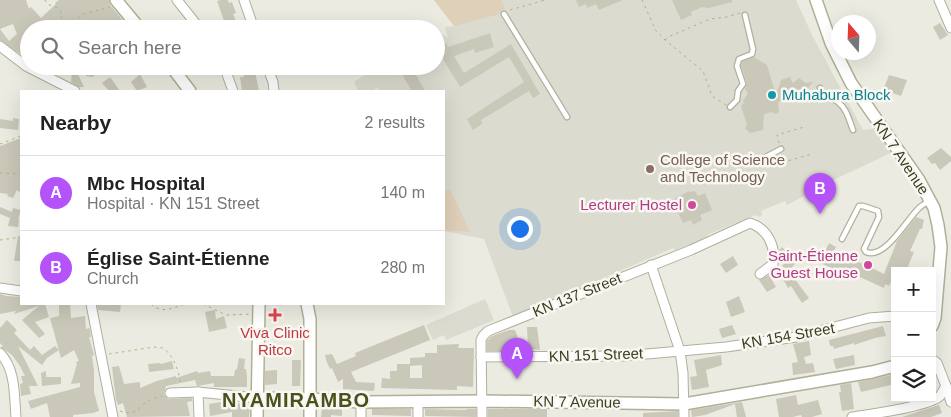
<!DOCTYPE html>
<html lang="en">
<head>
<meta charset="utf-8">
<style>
  :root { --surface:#fff; --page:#f2f2f2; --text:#222; --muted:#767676; --line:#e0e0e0; --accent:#b353f9 }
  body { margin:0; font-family:Helvetica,sans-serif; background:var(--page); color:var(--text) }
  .controls { position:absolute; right:15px; bottom:15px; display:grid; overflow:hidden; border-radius:0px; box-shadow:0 5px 20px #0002 }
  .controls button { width:45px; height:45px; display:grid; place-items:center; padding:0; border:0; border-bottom:1px solid var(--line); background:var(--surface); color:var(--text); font:25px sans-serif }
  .compass { position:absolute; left:831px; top:15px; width:45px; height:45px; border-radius:50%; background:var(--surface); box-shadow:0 5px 20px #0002; rotate:341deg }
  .you { position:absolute; left:519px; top:228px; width:18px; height:18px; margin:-12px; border:4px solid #fff; border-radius:50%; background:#1a73e8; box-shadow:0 0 0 8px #1a73e833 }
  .badge { display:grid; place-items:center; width:32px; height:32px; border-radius:50%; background:var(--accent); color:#fff; font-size:16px; font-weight:700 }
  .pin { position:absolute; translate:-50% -41px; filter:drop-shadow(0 1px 2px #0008) }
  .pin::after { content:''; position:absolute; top:26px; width:18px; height:15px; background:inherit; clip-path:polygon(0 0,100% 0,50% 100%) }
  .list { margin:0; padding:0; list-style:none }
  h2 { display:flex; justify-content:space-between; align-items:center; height:65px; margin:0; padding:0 20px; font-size:21px }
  h2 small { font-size:16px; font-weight:400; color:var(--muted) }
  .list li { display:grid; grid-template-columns:32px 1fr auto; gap:15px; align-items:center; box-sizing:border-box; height:75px; padding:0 20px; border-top:1px solid var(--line) }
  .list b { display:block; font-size:19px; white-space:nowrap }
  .list p { margin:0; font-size:16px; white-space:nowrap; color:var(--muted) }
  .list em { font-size:16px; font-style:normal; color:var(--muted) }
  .icon { flex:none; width:28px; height:28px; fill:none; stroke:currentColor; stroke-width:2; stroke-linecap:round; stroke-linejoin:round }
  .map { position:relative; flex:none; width:951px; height:417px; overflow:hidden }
  .search { position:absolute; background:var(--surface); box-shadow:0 5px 20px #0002; left:20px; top:20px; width:425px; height:55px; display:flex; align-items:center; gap:12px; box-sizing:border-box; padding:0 18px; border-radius:28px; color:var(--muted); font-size:19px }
  .panel { position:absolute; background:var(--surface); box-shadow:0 5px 20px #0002; left:20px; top:90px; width:425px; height:215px; border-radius:0px }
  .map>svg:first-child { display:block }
  .built { fill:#dcdbcf }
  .green { fill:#dfd0b9 }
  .building { fill:#cac8b9; fill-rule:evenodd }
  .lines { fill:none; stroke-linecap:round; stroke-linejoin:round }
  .lane-casing { stroke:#b0b09f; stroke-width:7 }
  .street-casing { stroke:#b0b09f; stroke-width:11 }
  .secondary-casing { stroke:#b0b096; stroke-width:14 }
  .path { stroke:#b1b280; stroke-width:1; stroke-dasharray:2.5 4; stroke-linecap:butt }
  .lane { stroke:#fff; stroke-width:4.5 }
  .street { stroke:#fff; stroke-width:9 }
  .secondary { stroke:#fff; stroke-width:11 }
  .culture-dot { fill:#0f9aa8; stroke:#f9f7f2; stroke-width:2 }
  .education-dot { fill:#8d6e63; stroke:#f9f7f2; stroke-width:2 }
  .hotel-dot { fill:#d1479c; stroke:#f9f7f2; stroke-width:2 }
  .health-dot { fill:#e0444e; stroke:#f9f7f2; stroke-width:2 }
  .labels { text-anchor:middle; stroke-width:5; stroke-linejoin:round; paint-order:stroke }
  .culture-label { font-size:15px; fill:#0d838f; stroke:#f9f7f2; text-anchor:start }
  .street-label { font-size:15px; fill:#3c3e20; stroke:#f9f7f2 }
  .education-label { font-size:15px; fill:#785e54; stroke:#f9f7f2; text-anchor:start }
  .hotel-label { font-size:15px; fill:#b23c85; stroke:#f9f7f2; text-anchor:end }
  .health-label { font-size:15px; fill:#be3a42; stroke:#f9f7f2 }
  .district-label { font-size:20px; font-weight:bold; letter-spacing:1px; fill:#4c511b; stroke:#f9f7f2 }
</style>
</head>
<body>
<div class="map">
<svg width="951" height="417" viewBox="0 0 951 417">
  <rect width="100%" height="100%" fill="#ecebe1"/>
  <g class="built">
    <path d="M434,0h362l17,37 50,93 14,-2 16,24 -79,37 -2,-2 -7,4 1,4 -19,10 -2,-4 -24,10 1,4 -3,2 -4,-2 -48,20 1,3 -33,12 -2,-2 -160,69 -29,-78 -40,-8v-140h-64l-2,-3 -8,3h-12l-4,-9 25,-16h57v-28l7,-3 5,3 -3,-11 9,-1z"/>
    <path d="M485,299l9,21 -48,20 -2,-5 -11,5 -7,-15z"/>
  </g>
  <g class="green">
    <path d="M434,0h67l4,8 -9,7 -42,11z"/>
    <path d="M450,189l20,43 -26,-2v-39z"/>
  </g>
  <g class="building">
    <path d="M0,0h26l3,9 2,-2 10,11 15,-14 -1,-1 4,-3h50l1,5 20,24h-29l-1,-3 -13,3h-29l-11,-8 -6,6 -12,2v31l-29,-20zM13,24l4,10 -8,7 -9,-12z"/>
    <path d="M220,0h8l1,3 3,-1 4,11 -3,1 4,10 5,-2 3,7h-18l-10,-28z"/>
    <path d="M576,0h47l-24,10 -3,-6 -9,4 -1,-4 -7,3z"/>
    <path d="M672,0h60v2l-23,6 -7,-1 -11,5 1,3 -11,5z"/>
    <path d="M940,23l8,12 -8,5 -7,-13z"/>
    <path d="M490,33l4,14 -19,6 -1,-4 -20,7 10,17 47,-29 29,50 -7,4 -4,-7 -48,29 1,4 -9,6 -6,-11 57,-37 -15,-25 -49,30 -23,-38 9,-6 2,4z"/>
    <path d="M754,57l13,8 9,30 5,-15 9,-3 3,6 6,-5 7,5 7,-1 -5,6 -3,7 -3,1 -3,-2 -3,3 -18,5 1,10 -3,2 -4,-2 -8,2 -1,16 -13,3 -5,-5 2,-3 -6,-19 3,-3 -1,-2 5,-8 -3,-4 2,-6 -6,-17 1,-4z"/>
    <path d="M48,66h36v2l-8,2 8,17h-5l-8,-5 1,-11 -14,4 -8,-4z"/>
    <path d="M87,66h25l3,3 -4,4 -12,-3 -6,7 -7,-1z"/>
    <path d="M242,66h12l5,25h-17l-2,-14h4z"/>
    <path d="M408,66h3l14,25h-13l-12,-20z"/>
    <path d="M140,74l7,13 -10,4 -6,-9z"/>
    <path d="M889,75l18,5 -6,16 -18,-6z"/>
    <path d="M110,77l10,14h-11l-7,-8z"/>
    <path d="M13,118l6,1 -1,11 -18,-2v-9l13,2z"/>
    <path d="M21,138v55l-4,-3 -4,8 -6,-2 1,-2 -8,-1v-47z"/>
    <path d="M941,148l10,9v4l-11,9 -5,-7 -3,1 -5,-6z"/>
    <path d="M689,191v1l6,-1 3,5 7,-3 7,17 -12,5 2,5 -9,5 -2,-5 -8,3 -11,-23z"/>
    <path d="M0,207l12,5 1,-4 8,2 -3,9h1l-1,8 -10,-1 2,-8 -10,-4z"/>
    <path d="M916,217l8,3 -2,9h-2l-10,22 4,1 -8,19h-11v14l-5,-2 -1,3 -4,-2 -1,4 -31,-14 -1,3 -32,-14 9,-20 7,4 -2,4 29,13 3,-5 8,4 -2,5 12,6 13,-33z"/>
    <path d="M18,236l3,1v24h-7z"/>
    <path d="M782,247l15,15 -9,9 -6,-5 4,-4 -6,-6 -1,-6z"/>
    <path d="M733,256l5,9 -12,8 -6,-9z"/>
    <path d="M791,274l18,24 -7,5 -11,-17 -3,2 -5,-9z"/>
    <path d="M769,275l7,12 -9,5 -8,-12z"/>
    <path d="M0,294l6,2 15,1v7h24l4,13 -14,5 10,12 -6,4 -17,-18 17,-14 -25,8 2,-3 -16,3z"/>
    <path d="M739,296l6,16 -14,5 -5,-15z"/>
    <path d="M59,304h11l1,14 14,-2 1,13 3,-1 1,2 1,7h-2l5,18 -2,1 2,15v21l5,19 -6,2 -20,2v2h-23l-3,-14 -16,6 -3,-8 52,-14v-4l-9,1 6,-20 -1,-2 3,-1 -5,-11 -13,8 -11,-40 9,-2z"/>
    <path d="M97,304h24l-1,8 -22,-2z"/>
    <path d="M215,310l1,9 8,-3 3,12 -18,4 -4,-20z"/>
    <path d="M7,320l10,10 -3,3 16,17 4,-4 8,9 13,-9 4,4 -12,8 -5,7 -24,-19 20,40h-9l2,8 -10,2 -1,-12 3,-1 -2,-7h4l-5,-10 -8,-11 -11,-8 2,-1 -3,-3v-15z"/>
    <path d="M424,325l6,15 -79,32 5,10 19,1 -1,8 -31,-2v-10l-5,3 -6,-14 -2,1 -4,-9 -1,-5 7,-1 5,10 19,-8 -1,-3z"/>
    <path d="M732,325l4,9 -14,4 -3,-9z"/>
    <path d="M883,326l3,10 -11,2 -21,7v-2l-20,6 -1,-3h-3l-1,-6z"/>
    <path d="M527,327h10l3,23 -12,-1z"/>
    <path d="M509,330h6l6,15h-16l-2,6h-16v-10l5,-5z"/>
    <path d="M809,341l2,14 -7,2 2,7 7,-1 2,9 -22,3 -1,-12 6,-1 -5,-18z"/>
    <path d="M459,344l-1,4h16l-1,39 -16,-1v4l-76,-2 1,-10 8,1v-8h7v-7h13v-6l15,-1v-4h12v-8zM422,365v13h-12v-12z"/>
    <path d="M721,355l1,10 -16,5 3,17 -17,3 -2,-13 7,-1 -3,-16z"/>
    <path d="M854,355l1,10 -19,4 -3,-10z"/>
    <path d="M239,358l6,1 -1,10h2l1,8v10h-33v-4l-17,3 -2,-6 -29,6 -2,8 4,5 24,-1v3l-5,1 3,14 -63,1 -4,-14 -5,2 -2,-5 -4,-33 7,-1 5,18 16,-2v6l17,-7 19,-5v2l21,-7 1,2 12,-2 1,5h23l1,-6 2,-1z"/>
    <path d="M292,360h9l-1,26h-8z"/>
    <path d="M172,361l2,8 -25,3 -1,-8 12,-1 1,1z"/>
    <path d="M277,370v14l-12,1v-14z"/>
    <path d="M46,371v6h15v7l-19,2 -1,-13z"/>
    <path d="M895,374v10l-34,8 -3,-10z"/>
    <path d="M851,383l3,26 -12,2 -3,-19h2l-1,-7z"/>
    <path d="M796,395l2,10 20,-5 4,14 -10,3h-10l-1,-2 -8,2h-14l-3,-18z"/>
    <path d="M227,401v2l23,1 -1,13h-17v-5l-22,4 -1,-12z"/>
    <path d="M742,402l4,15h-9l-2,-13 -30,11 -13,2 -1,-7z"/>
    <path d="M939,405l3,8 -11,4h-29z"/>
    <path d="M322,407l20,1v8l-11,-1v2h-10z"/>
    <path d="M372,409h39v7l-39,-1z"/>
    <path d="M425,409l42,1 -1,-1h10v8l-51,-1z"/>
    <rect x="488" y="409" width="59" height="8"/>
    <path d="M678,411v6h-35v-4z"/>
  </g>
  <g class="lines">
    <defs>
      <g id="lane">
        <path d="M504,14l63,103"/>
        <path d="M820,88c5,13 9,7 18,14 9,7 11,18 15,28"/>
        <path d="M730,107l7,-7 1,-9 5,-7 -6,-18 2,-7 13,-5 1,-5 -8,-34"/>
        <path d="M754,163l27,-14"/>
        <path d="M842,239l17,-33h4l15,5 1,6 -15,32 2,3c19,8 41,-33 53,-44 3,-3 7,-5 10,-7"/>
      </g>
      <g id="street">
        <path d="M177,0l23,29"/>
        <path d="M244,0l10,29"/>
        <path d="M939,0l12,28"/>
        <path d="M0,46l26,20 49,25"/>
        <path d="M224,66l9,25"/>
        <path d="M267,66l6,16 1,9"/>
        <path d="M651,265l29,86 3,22 1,44"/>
        <path d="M0,288l21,3"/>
        <path d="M91,304l22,113"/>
        <path d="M0,353c16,17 14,42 16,64"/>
        <path d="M481,357l143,-1 102,-9 70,-10 73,-19 26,-2"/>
        <path d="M946,386l5,16"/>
        <path d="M170,393l28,-1"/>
        <path d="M418,402v15"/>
        <path d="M199,417l-1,-25 59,6"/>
        <path d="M361,417v-15"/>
        <path d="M482,417l-1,-77 2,-4 5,-5 203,-81 59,-27c18,6 26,24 23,41l-13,10"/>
        <path d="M852,417c18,-3 76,-10 88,-21 2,-3 4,-7 6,-10l-9,-23 -5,-4"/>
      </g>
      <g id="secondary">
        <path d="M116,0l24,29"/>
        <path d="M816,0l15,43 20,40 68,97 15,28 4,17 3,22 -6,71 -3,8"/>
        <path d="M171,66l19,25"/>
        <path d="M307,304l3,15v98"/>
        <path d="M257,398l53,1 51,3 122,-1 201,3 188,-32 23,-6"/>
        <path d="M257,417l2,-113"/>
      </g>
    </defs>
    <use href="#lane" class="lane-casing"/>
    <use href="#street" class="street-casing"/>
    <use href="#secondary" class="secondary-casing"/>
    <g class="path">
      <path d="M45,0l3,5c6,0 9,2 13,7l-1,4 12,9"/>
      <path d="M642,0l14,31 9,9 38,31 9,25 14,9"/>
      <path d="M510,10l35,-10"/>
      <path d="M71,29l10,-14 29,-8"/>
      <path d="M665,40l3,-3 42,-18 17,-2 13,-4"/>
      <path d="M779,143l-2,-8 27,-8"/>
      <path d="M0,144l21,-8"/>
      <path d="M782,154l2,8 28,-8"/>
      <path d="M0,173l21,1"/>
      <path d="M0,240l21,-3"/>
      <path d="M151,304c10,10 23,4 34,0"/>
      <path d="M203,304l23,11 24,-1"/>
      <path d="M109,354l45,-7 9,1c12,9 15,22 18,36"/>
      <path d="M120,411c17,6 17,-4 30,-11 3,-2 9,-3 12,-4"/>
    </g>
    <use href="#lane" class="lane"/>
    <use href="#street" class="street"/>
    <use href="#secondary" class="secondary"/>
  </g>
  <circle class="culture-dot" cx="772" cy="95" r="5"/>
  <circle class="education-dot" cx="650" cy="169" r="5"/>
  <g class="hotel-dot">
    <circle cx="692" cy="205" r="5"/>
    <circle cx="868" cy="265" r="5"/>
  </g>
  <path class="health-dot" d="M272.5 307.5h5v5h5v5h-5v5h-5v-5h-5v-5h5z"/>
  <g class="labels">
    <g class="culture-label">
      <text x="782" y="100">Muhabura Block</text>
    </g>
    <g class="street-label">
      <text transform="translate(901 157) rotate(56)" y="5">KN 7 Avenue</text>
      <text transform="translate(577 295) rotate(-22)" y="5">KN 137 Street</text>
      <text transform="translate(788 336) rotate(-10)" y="5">KN 154 Street</text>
      <text transform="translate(596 355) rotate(-2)" y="5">KN 151 Street</text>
      <text transform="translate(577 402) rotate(1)" y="5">KN 7 Avenue</text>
    </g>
    <g class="education-label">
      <text x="660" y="165">College of Science<tspan x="660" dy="17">and Technology</tspan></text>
    </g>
    <g class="hotel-label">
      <text x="682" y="210">Lecturer Hostel</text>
      <text x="858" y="261">Saint-Étienne<tspan x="858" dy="17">Guest House</tspan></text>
    </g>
    <g class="health-label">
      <text x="275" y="338">Viva Clinic<tspan x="275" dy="17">Ritco</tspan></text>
    </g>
    <g class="district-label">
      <text x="296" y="407">NYAMIRAMBO</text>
    </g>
  </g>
</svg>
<div class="controls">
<button>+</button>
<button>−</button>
<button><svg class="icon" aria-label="layers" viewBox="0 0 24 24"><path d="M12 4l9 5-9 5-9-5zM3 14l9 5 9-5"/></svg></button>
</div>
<svg class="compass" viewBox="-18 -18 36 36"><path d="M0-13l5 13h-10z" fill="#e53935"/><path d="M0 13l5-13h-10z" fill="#767676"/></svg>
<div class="you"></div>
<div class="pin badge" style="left:517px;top:379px">A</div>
<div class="pin badge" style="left:820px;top:214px">B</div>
<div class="search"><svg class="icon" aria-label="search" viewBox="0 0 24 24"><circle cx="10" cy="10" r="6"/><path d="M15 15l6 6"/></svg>Search here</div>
<section class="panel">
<h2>Nearby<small>2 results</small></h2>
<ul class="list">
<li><span class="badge">A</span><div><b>Mbc Hospital</b><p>Hospital · KN 151 Street</p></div><em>140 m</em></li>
<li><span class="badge">B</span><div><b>Église Saint-Étienne</b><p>Church</p></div><em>280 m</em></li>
</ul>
</section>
</div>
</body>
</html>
